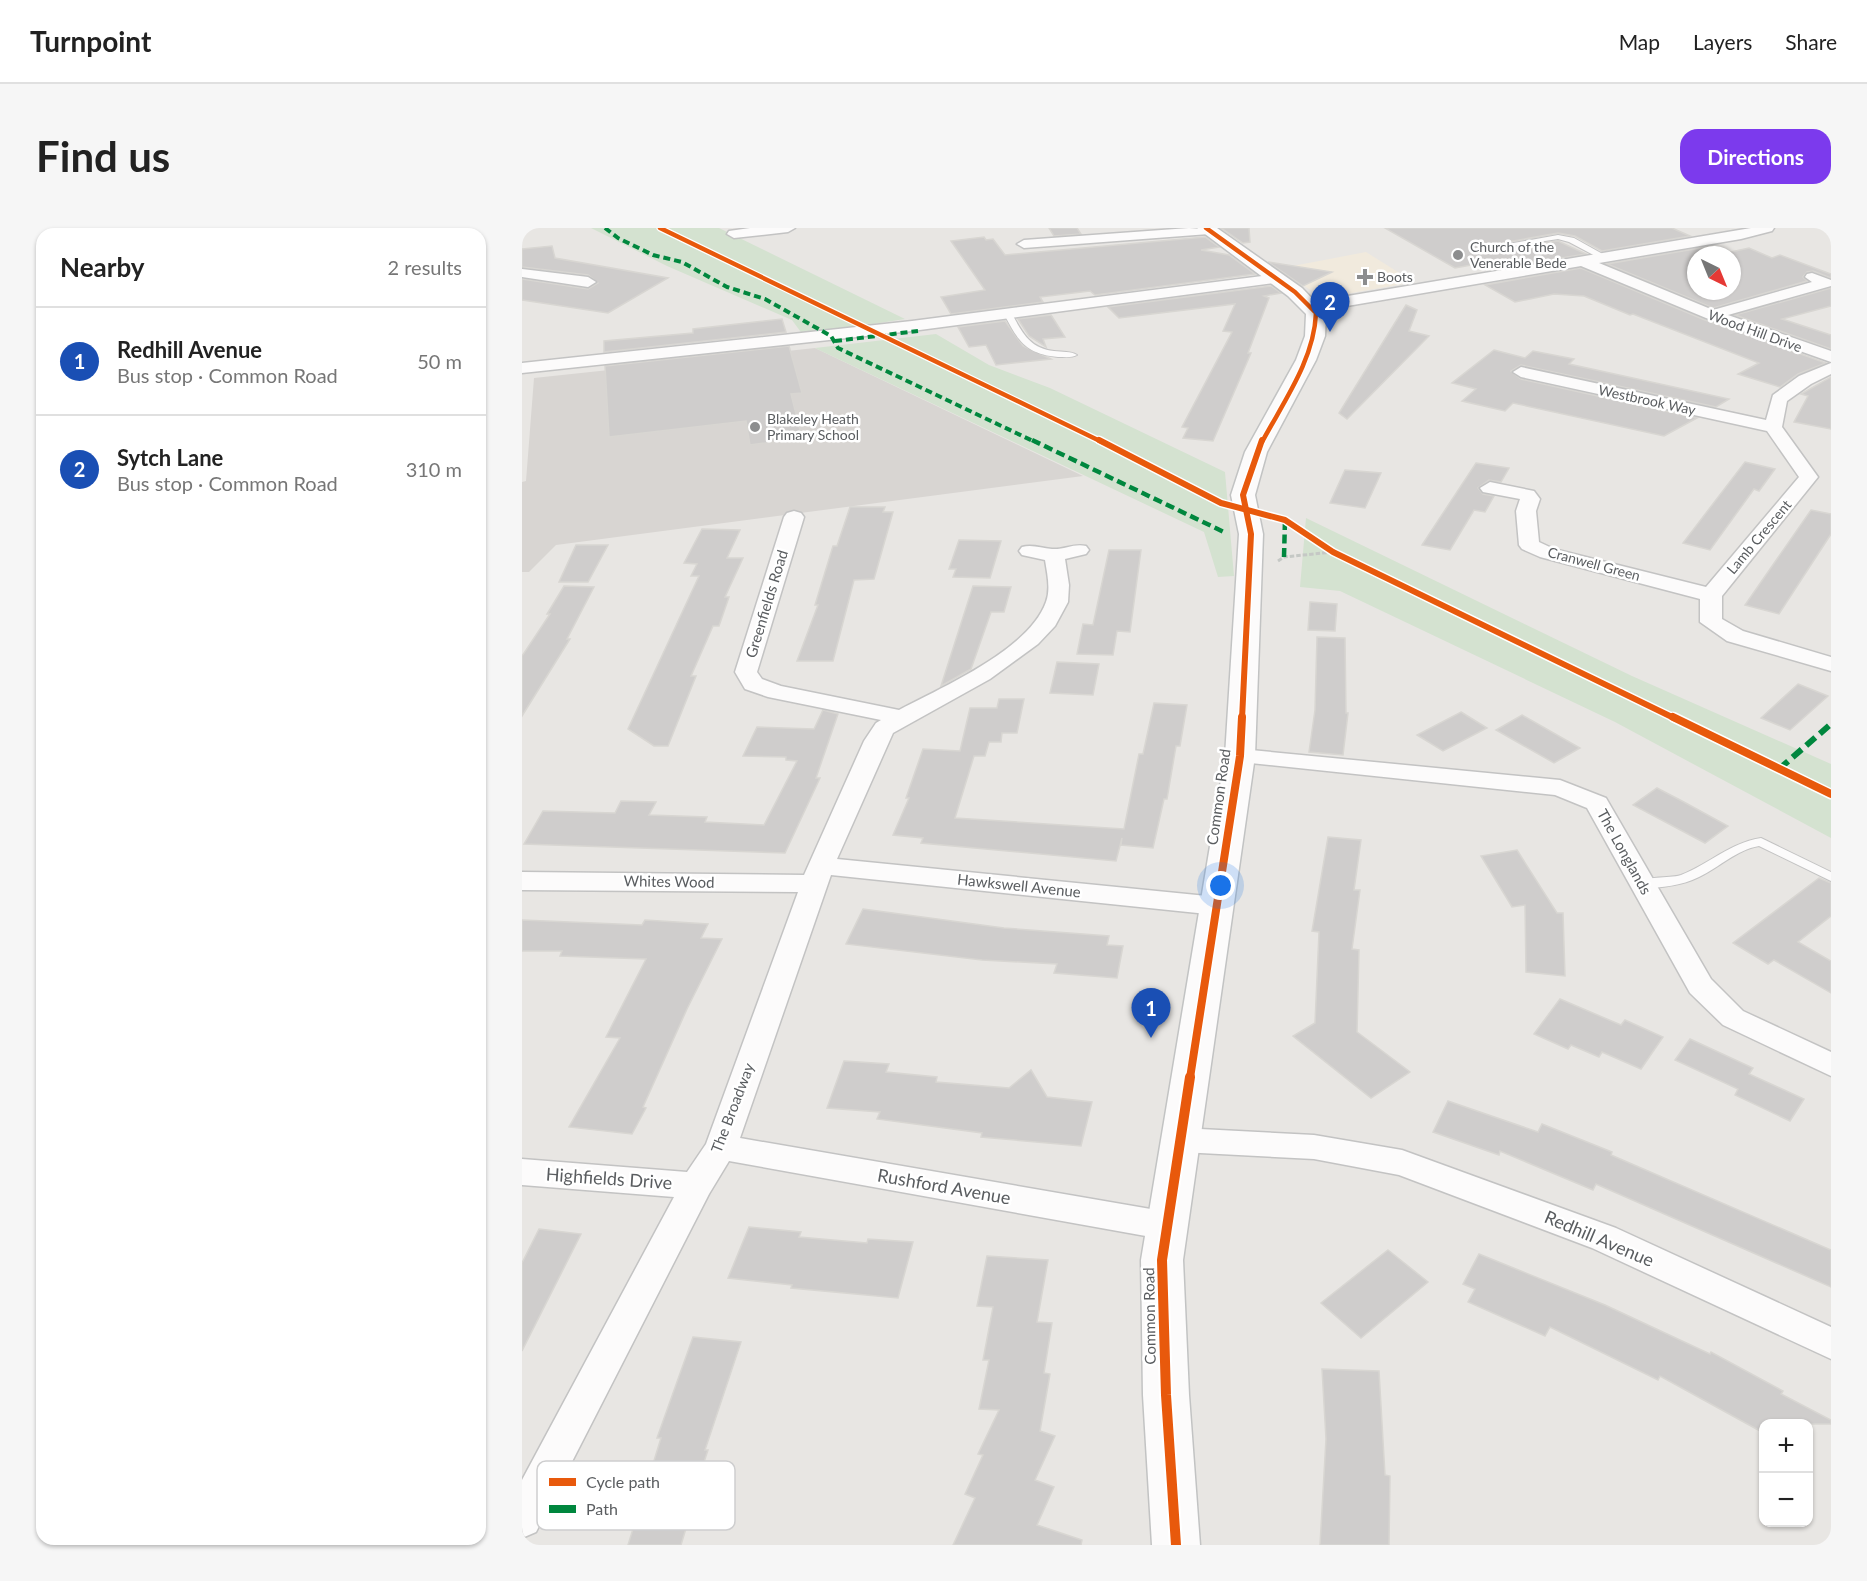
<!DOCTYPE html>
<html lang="en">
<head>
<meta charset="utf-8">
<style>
  :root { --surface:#fff; --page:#f6f6f6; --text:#222; --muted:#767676; --line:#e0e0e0; --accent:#7c3aed }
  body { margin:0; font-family:Lato,sans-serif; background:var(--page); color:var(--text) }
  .controls { position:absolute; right:18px; bottom:18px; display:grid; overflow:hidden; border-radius:12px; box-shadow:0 2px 4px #0004 }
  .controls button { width:54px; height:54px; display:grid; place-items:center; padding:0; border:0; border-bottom:2px solid var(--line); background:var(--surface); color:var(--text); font:30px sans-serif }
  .compass { position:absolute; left:1165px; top:18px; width:54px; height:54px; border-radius:50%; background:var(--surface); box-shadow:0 2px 4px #0004; rotate:137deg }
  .you { position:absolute; left:699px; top:658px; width:21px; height:21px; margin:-15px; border:4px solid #fff; border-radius:50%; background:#1a73e8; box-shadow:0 0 0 9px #1a73e833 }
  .badge { display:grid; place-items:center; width:39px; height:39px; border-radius:50%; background:var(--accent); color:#fff; font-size:20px; font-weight:700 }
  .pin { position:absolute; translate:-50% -50px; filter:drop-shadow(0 2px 3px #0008) }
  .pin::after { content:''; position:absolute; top:32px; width:21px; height:18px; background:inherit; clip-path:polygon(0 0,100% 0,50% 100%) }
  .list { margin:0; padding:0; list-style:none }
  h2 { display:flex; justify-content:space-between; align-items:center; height:78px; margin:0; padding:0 24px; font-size:26px }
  h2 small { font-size:20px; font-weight:400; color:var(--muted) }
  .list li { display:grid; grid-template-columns:39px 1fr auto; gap:18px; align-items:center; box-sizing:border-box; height:108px; padding:0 24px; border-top:2px solid var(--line) }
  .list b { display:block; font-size:22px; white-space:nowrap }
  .list p { margin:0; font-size:20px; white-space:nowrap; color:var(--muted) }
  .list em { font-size:20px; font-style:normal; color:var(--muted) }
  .map { position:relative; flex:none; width:1309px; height:1317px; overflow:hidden; border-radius:18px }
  header { display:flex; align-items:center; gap:36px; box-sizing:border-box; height:84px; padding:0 30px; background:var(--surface); border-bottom:2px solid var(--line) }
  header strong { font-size:28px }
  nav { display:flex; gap:33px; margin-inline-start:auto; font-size:21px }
  .intro { display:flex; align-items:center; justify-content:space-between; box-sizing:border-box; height:144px; padding:0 36px }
  h1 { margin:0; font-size:42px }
  .button { padding:15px 27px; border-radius:18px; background:var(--accent); color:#fff; font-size:21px; font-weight:700 }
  main { display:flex; gap:36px; padding:0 36px }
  aside { flex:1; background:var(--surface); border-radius:18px; box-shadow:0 2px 4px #0004 }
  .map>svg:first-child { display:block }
  .commercial { fill:#f1eadd }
  .education { fill:#d8d5d2 }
  .green { fill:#d4e2d0 }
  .building { fill:#cfcdcc; stroke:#d8d6d2; stroke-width:1.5; fill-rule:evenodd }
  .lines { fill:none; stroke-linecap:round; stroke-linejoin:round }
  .lane-casing { stroke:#c3c3c3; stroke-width:2 }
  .street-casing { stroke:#c3c3c3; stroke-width:3 }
  .secondary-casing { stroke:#c2c3c3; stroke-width:3 }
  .path { stroke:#c5c8c5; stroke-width:3; stroke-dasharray:4.5 2; stroke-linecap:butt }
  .lane { fill:#fcfbfb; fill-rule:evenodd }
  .street { fill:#fcfbfb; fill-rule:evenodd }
  .secondary { fill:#fcfbfb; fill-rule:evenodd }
  .quiet-far2 { stroke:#00873e; stroke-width:4; stroke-dasharray:7 4; stroke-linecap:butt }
  .quiet-far1 { stroke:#00873e; stroke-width:4.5; stroke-dasharray:9 4.5; stroke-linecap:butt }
  .quiet { stroke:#00873e; stroke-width:6; stroke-dasharray:12 6; stroke-linecap:butt }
  .cycleway-far3-casing { stroke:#fff; stroke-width:7 }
  .cycleway-far2-casing { stroke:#fff; stroke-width:9 }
  .cycleway-far1-casing { stroke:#fff; stroke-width:11 }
  .cycleway-casing { stroke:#fff; stroke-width:14 }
  .cycleway-far3 { stroke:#e8590c; stroke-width:4.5 }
  .cycleway-far2 { stroke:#e8590c; stroke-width:6 }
  .cycleway-far1 { stroke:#e8590c; stroke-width:8 }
  .cycleway { stroke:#e8590c; stroke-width:10 }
  .poi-dot { fill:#8c8d8e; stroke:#fff; stroke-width:2 }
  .labels { text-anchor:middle; stroke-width:5; stroke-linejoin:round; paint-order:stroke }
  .far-poi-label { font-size:14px; fill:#5a5d60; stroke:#fff; text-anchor:start }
  .far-street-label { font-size:14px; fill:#5a5d60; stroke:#fff }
  .street-label { font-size:15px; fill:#5a5d60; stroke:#fff }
  .near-street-label { font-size:18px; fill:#5a5d60; stroke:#fff }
  .key { fill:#fff; stroke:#cececf; stroke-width:1.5 }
  .key-label { font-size:16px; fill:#5a5d60 }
</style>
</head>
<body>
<header>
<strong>Turnpoint</strong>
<nav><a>Map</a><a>Layers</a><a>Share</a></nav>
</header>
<div class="intro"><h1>Find us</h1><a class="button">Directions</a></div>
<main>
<aside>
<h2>Nearby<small>2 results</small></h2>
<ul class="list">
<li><span class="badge" style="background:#1a4fb4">1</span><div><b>Redhill Avenue</b><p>Bus stop · Common Road</p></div><em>50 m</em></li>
<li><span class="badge" style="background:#1a4fb4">2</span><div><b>Sytch Lane</b><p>Bus stop · Common Road</p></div><em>310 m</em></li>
</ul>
</aside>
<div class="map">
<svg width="1309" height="1317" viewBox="0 0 1309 1317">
  <rect width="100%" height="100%" fill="#e8e6e3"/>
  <path class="commercial" d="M844,24l48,30 -74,13 -17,-1 -11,-3 -35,-22z"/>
  <path class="education" d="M293,120l268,128 -527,69 -27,27h-7v-90l4,-1 8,-103z"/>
  <g class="green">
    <path d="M69,0h128l186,91 -102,16 -11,-15 -125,-54z"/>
    <path d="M414,106l53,31 61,23 175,84 9,104 -16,1 -14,-45 -389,-184z"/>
    <path d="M784,290l326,158 199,88v74l-216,-116 -275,-131 -40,-4z"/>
  </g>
  <g class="building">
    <path d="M527,0h28l4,6 -27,2z"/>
    <path d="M699,0h28l1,14 -7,1z"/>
    <path d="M863,0h287l18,8 -88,15 -27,-15 -17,-3 -61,11 -2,3 6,3 57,-9 28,13 -99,16 17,-11 -49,9z"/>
    <path d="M462,9l2,3 7,-1 12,16 200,-18 14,10 -18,3 28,5 26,19 -160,21 -5,-4 -50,6 3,5 -92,12 -10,-17 44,-7 -34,-49z"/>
    <path d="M30,18l3,12 113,20 -60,35 -86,-13v-21l66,10 10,-6 -10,-8 -66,-8v-18z"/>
    <path d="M1190,18l14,7 23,-5 23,10 8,-3 51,19v4l-18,-7 -6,1 -4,5 4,4 -94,27 -106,-44zM1174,27h36v36h-36z"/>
    <path d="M746,34l64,10 -29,14z"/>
    <path d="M1059,40l124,52 121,43 -28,11 -18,13 -42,-13 21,-11 -126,-49 -3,1 -46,-19 -30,-2 -39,8 -30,-17z"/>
    <path d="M749,58l10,7 -17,3 5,2 -21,55h3l-38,88 -30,-3 5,-10 -6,-1 50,-95 -9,-1 12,-27 -116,14 -11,-11z"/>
    <path d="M1309,60v18l-49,13 49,16v14l-96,-34z"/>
    <path d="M884,77l11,5 -8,21 20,5 -82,83 -8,-6z"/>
    <path d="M529,87l14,22 -22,2 3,8 -17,-11 -11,-17z"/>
    <path d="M260,91l4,13 -182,20v-11l89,-8v-4z"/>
    <path d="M483,93l18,25 28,13 -55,6 -10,-20 -17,2 -11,-20z"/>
    <path d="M267,118l13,47 -11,1 11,44 -52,7 -4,-24 -137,16 -4,-71z"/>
    <path d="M972,122l31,8 8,-7 41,8 -5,5 160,35 -13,8 -195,-42 -10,6 10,8 176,39 -33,18 -151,-33 -8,8 -43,-10 14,-12 -24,-6z"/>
    <path d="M1309,149v52l-37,-7 14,-26 -7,-2z"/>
    <path d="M1223,234l30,7 -16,22 -5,-2 -44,61 -27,-7z"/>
    <path d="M954,235l33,5 -8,14 -12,-2 -11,8 5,6 11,2 -9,16 -11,-2 -24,40 -28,-5z"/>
    <path d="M823,242l36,3 -16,35 -35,-5z"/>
    <path d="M328,279h35l-2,5h10l-19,67 -20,1 -21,81h-36l21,-56h-3l18,-59h4z"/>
    <path d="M1289,282l20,4v20l-52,80 -34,-9z"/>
    <path d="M180,301l38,1 -13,28h16l-18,39h4l-10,29h-6l-22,50h5l-28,70h-14l-26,-17 71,-153h-8l6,-12 -13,-1z"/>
    <path d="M437,312l42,1 -11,37 -37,-1 3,-8h-7z"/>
    <path d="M54,317h32l-20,37h-29z"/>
    <path d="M587,322h32l-11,82 -13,-1 -4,24 -36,-1 6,-30 10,1z"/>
    <path d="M42,358l30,1 -27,52h3l-48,77v-60l28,-42h-3z"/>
    <path d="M451,358l38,1 -7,25h-13l-20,57 -30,17z"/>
    <path d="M788,374l27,2 -2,27 -27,-1z"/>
    <path d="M795,409l28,1 1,75h2l-5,42 -34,-3 6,-42z"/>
    <path d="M535,434l42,2 -6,31 -43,-2z"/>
    <path d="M1276,456l30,12 -38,34 -29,-12z"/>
    <path d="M477,471h25l-7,34h-15l-1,9h-12l-4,14h-11l-19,62 169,11 15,-75h4l11,-51 33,2 -7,41h-4l-9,53h-3l-11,49 -32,-3 1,-7 -6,23 -195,-18 2,-5 -30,-3 16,-37h-3l17,-49 37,2 10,-43h27z"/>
    <path d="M301,482l15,4 -22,64h4l-35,75 -261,-9 19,-33 72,2 6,-12 35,1 -7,13 58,2 -2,5 59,3 33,-64 -11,-1v-3l-43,-1 14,-29 57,2z"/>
    <path d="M939,484l26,16 -44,23 -26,-16z"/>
    <path d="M1000,487l58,33 -26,15 -58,-33z"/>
    <path d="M1135,560l25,13 46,25 -23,17 -72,-38z"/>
    <path d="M806,609l33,3 -7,50h6l-8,59 7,1 -2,82 53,40 -39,26 -78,-62 22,-13 4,-91 -7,-1z"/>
    <path d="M995,622l40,63h6l2,63 -39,-4 -1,-67 -13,2 -31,-51z"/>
    <path d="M1297,650l12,5v33l-33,26 33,19v32l-57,-33 -6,4 -35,-21z"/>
    <path d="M341,681l141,19 105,8 -2,9 16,1 -6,32 -63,-5 3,-9 -75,-4 -136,-16z"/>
    <path d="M0,692l120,5 3,-5 63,4 -7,14 21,1 -35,70 -44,98 3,1 -14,26 -63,-7 51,-89 -14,-1 40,-78 -86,-3 2,-5h-40z"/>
    <path d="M1038,771l61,26 4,-5 38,17 -22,32 -39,-17 -3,5 -28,-12 -3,4 -34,-15z"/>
    <path d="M1168,811l63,29 -4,6 55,25 -14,22 -55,-26 3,-6 -63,-29z"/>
    <path d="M322,833l45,3 -3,8 51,5 -1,5 73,6 22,-18 16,27 45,5 -11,44 -100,-9 1,-4 -105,-14 3,-7 -53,-4z"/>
    <path d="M926,873l90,31 4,-8 70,28 -1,3 220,95v37l-235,-103 -3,6 -93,-39 -1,4 -66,-23z"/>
    <path d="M227,999l52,5 -2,5 68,6 1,-4 45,3 -15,56 -107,-10 1,-3 -64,-7z"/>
    <path d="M17,1001l42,5 -59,117v-88z"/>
    <path d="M866,1022l40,32 -67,56 -40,-35z"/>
    <path d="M957,1026l126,51 105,49 1,-2 72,39 -2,3 50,26v4h-67l-2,8 -102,-56 -2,4 -108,-53 -5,9 -77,-34 7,-13 -12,-5z"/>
    <path d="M465,1028l61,4 -11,62 15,1 -8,50 6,1 -10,57 15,5 -20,44 19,7 -17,38 45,15 -1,5h-128l22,-47 -10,-4 18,-39 -5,-1 21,-44 -20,-1 10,-49h-6l10,-53 -16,-1z"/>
    <path d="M171,1109l48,5 -36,108h3l-20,61 3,1 -10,33h-53l33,-107h-4z"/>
    <path d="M800,1141l57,2 6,104 5,1 -1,69h-69l6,-106z"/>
  </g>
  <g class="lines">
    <defs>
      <g id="lane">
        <path d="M1036,7l16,3 34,19 -7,2 -32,-17 -11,-3 -57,9 -4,-2z"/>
        <path d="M483,84h6c11,20 18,36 43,39 8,1 17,0 23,4 -5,3 -12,2 -19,2 -32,-3 -40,-16 -54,-43z"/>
        <path d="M1239,610l70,34v9l-72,-35c-23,4 -39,21 -60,31 -18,9 -37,10 -56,12l-7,-4c9,-10 32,-6 45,-10 28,-11 49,-32 80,-37z"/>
      </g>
      <g id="street">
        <path d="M228,0h45l-7,4 -54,6 -7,-4 2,-3z"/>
        <path d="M667,0l27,2 -7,4 -185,14 -7,-4 7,-4z"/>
        <path d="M1229,0h23l-2,3 -31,8 -142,24 114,47 99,-28 -7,-5 2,-3 5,-1 19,7v6l-103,29 103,36v11l-125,-44 -125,-52 -269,46 -8,-5 8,-5z"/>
        <path d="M0,41l66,8 8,5 -8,5 -66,-10z"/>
        <path d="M755,46l8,5 -3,3 -370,49 -390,42v-10l390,-42z"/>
        <path d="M1309,135v11l-20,10 -24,17 -5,26 36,50 -96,119v23l21,12 88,26v14l-104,-30 -27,-19v-23l-160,-42 -18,-8 -3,-4 -3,-34 4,-12 -37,-7 -3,-4 10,-6 44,9 6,8 -4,12 3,31 15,7 152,38 93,-110 -32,-46 -246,-54 -8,-5 8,-5 245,53 7,-25 26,-19z"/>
        <path d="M272,283l7,2 3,4 -47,155 5,7 19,7 118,24c43,-23 130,-60 147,-108 5,-13 1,-29 -1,-42l-23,-5 -3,-4 3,-4c10,-3 19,1 30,2 12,1 22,-6 34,-3l3,4 -3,4 -21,5 4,26 -1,17 -13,24 -17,18 -48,35 -97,54 -56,126 380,38 10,3 4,6 -4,6 -10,3 -386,-40 -91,263 428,74 12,4 5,10 -5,10 -12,4 -439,-79 -20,33 -173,338 -14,6v-58l152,-283 -152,-12v-26l165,13 19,-28 92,-252 -276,-2v-18l282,3 60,-134 12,-18 5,-3 -113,-23 -23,-8 -10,-17 49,-155 3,-4z"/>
        <path d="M718,521l320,31 46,18 105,181 32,32 88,41v24l-108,-51 -33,-32 -103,-185 -32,-13 -324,-34 -3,-5 3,-5z"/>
        <path d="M659,900l133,7 88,15 214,78 215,99v32l-239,-111 -193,-73 -85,-16 -133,-7 -11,-3 -5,-9 5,-9z"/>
      </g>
      <path id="secondary" d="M675,0h20l85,60 24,25 -1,23 -9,24 -49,92 -12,43 8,39 -8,222 -72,504 6,135 11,150h-48l-9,-150 -2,-135 84,-504 14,-222 -8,-39 14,-43 51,-92 9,-24 1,-22 -18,-18z"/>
    </defs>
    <use href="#lane" class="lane-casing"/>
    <use href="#street" class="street-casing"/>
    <use href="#secondary" class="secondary-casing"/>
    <path class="path" d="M756,333l6,-4 49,-5"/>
    <use href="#lane" class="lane"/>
    <use href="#street" class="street"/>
    <use href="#secondary" class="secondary"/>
    <g class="quiet-far2">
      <path d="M83,0l13,10 35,17 29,7 45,25 38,12 66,37 7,12 197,94"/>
      <path d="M313,113l83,-10"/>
    </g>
    <g class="quiet-far1">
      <path d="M510,212l194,93"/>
      <path d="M762,329l1,-37"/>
    </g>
    <path class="quiet" d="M1257,541l52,-45"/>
    <defs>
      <g id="cycleway-far3">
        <path d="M138,0l442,214"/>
        <path d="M684,0l89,64 21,21c-2,47 -32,88 -54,129"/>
      </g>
      <g id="cycleway-far2">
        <path d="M577,212l122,63 64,17 48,32 343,167"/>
        <path d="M720,491l9,-185 -8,-39 19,-55"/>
      </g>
      <g id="cycleway-far1">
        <path d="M1151,489l158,77"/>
        <path d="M668,850l50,-322 2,-39"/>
      </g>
      <path id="cycleway" d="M654,1317l-10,-150 -4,-135 28,-183"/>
    </defs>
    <use href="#cycleway-far3" class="cycleway-far3-casing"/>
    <use href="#cycleway-far2" class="cycleway-far2-casing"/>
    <use href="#cycleway-far1" class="cycleway-far1-casing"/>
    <use href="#cycleway" class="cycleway-casing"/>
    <use href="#cycleway-far3" class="cycleway-far3"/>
    <use href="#cycleway-far2" class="cycleway-far2"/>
    <use href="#cycleway-far1" class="cycleway-far1"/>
    <use href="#cycleway" class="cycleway"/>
  </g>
  <g class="poi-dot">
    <circle cx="936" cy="27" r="6"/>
    <path d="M840 40h6v6h6v6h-6v6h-6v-6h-6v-6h6z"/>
    <circle cx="233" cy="199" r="6"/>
  </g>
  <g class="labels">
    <g class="far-poi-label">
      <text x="948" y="24">Church of the<tspan x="948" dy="16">Venerable Bede</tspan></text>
      <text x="855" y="54">Boots</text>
      <text x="245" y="196">Blakeley Heath<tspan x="245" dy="16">Primary School</tspan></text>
    </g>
    <g class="far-street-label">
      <text transform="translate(1233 103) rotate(20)" y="5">Wood Hill Drive</text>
      <text transform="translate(1125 172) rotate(12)" y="5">Westbrook Way</text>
      <text transform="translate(1237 309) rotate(-50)" y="5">Lamb Crescent</text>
      <text transform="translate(1072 336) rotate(15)" y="5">Cranwell Green</text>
    </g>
    <g class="street-label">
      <text transform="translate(245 376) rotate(-73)" y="5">Greenfields Road</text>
      <text transform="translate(697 569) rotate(-82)" y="5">Common Road</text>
      <text transform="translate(1102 624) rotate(61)" y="5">The Longlands</text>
      <text transform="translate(147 654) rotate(1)" y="5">Whites Wood</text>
      <text transform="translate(497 658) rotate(6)" y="5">Hawkswell Avenue</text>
      <text transform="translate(211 880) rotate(-69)" y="5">The Broadway</text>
      <text transform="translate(628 1088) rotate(-91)" y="5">Common Road</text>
    </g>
    <g class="near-street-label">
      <text transform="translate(87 951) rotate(4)" y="6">Highfields Drive</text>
      <text transform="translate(422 959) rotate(10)" y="6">Rushford Avenue</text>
      <text transform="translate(1077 1011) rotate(23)" y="6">Redhill Avenue</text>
    </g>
  </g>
  <rect x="15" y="1233" width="198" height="69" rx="9" class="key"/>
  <rect x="27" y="1250" width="27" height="8" fill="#e8590c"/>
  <rect x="27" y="1277" width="27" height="8" fill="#00873e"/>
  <g class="key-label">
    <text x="64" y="1260">Cycle path</text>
    <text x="64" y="1287">Path</text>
  </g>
</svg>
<div class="controls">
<button>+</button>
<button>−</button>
</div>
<svg class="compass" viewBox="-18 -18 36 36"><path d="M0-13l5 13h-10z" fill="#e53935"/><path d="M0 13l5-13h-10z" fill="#767676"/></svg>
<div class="you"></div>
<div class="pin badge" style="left:629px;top:810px;background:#1a4fb4">1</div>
<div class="pin badge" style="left:808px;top:104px;background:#1a4fb4">2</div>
</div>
</main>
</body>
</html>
